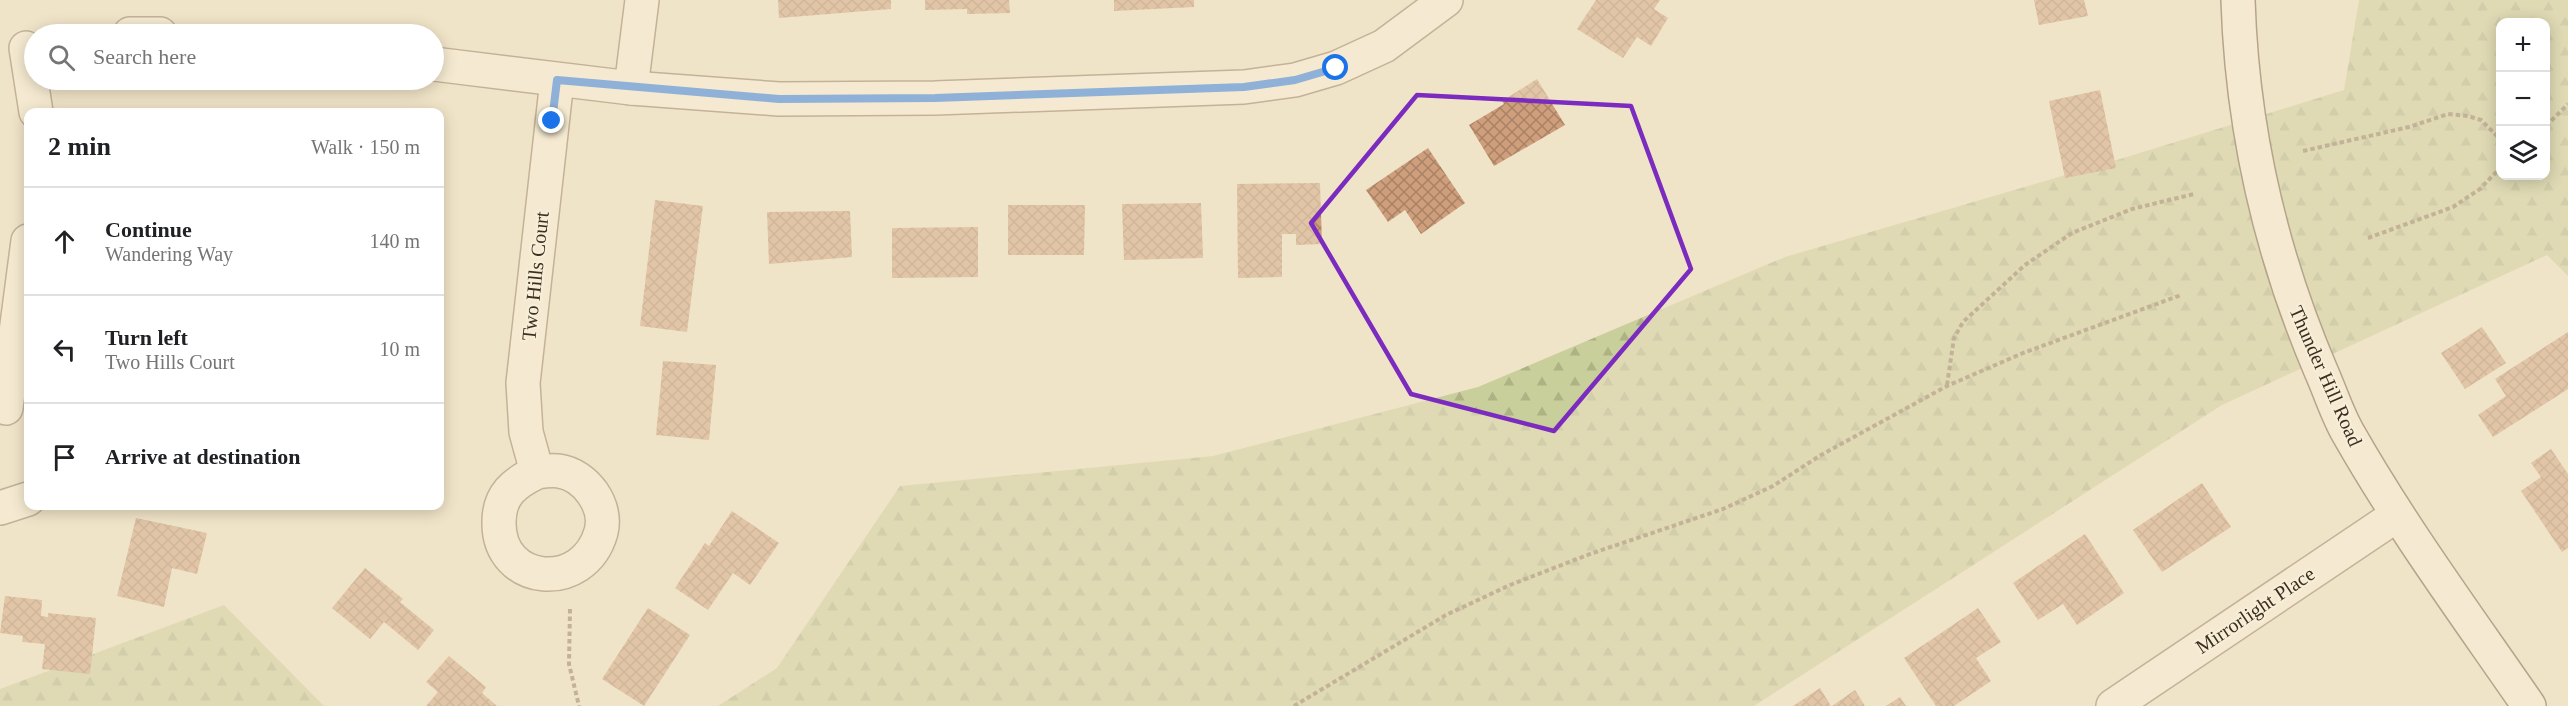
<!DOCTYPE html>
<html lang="en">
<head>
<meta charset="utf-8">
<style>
  :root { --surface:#fff; --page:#f2f2f2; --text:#202124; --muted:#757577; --line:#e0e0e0 }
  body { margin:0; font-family:"Times New Roman",serif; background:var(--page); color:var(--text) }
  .controls { position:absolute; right:18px; top:18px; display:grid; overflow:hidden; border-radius:12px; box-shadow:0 3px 15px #0003 }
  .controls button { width:54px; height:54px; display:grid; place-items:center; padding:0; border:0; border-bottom:2px solid var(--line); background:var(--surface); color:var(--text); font:30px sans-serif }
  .stop { position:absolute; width:18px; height:18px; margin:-14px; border:4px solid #1a73e8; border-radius:50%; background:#fff }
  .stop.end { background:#1a73e8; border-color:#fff; box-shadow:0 2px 6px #0008 }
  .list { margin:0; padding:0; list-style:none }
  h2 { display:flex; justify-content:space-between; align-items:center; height:78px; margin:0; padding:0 24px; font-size:26px }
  h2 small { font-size:20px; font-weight:400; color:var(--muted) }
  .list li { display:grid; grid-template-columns:39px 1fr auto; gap:18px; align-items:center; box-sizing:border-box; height:108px; padding:0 24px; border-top:2px solid var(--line) }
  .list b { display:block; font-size:22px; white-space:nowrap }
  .list p { margin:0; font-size:20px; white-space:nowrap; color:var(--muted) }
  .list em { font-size:20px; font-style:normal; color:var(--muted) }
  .icon { flex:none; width:33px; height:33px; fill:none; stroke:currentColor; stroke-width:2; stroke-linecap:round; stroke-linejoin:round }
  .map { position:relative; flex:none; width:2568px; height:706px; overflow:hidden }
  .search { position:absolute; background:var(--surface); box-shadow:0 3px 15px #0003; left:24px; top:24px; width:420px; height:66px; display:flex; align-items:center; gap:15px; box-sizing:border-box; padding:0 21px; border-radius:33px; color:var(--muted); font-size:22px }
  .panel { position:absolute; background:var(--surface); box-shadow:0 3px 15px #0003; left:24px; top:108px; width:420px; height:402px; border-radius:12px }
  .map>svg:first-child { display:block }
  .forest { fill:url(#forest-firs); fill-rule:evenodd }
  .building { fill:url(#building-cross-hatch) }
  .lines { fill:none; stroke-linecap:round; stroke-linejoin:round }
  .street-casing { stroke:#8d765c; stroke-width:36 }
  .secondary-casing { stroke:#6f573f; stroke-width:36 }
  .path { stroke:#8d765c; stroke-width:4; stroke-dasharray:4.5 3; stroke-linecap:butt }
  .street { stroke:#faf1dc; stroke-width:33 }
  .secondary { stroke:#faf1dc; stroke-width:33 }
  .route { stroke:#1a73e8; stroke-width:8 }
  .marked { fill:none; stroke:#7b2cbf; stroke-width:4.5; stroke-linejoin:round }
  .labels { text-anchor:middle; stroke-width:4.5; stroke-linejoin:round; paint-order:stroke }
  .street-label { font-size:20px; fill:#3d2e20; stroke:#f7eed8 }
</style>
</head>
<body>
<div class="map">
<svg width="2568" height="706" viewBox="0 0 2568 706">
  <defs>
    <pattern id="forest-firs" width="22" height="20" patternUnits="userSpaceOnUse" patternTransform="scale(1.5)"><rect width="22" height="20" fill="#c9cf9b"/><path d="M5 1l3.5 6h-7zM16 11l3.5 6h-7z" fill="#aeb285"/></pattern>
    <pattern id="building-cross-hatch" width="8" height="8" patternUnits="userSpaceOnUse" patternTransform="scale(1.5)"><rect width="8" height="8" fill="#cf9f7d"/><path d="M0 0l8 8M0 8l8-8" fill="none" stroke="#a98266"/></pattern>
  </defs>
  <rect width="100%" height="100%" fill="#f0e4c8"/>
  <g class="forest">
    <path d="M2359,0h209v276l-21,-21 -325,150 -468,301h-1036l59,-38 123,-182 313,-30 265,-69 307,-130 332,-97 227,-70zM2500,22h46v154h-46z"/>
    <path d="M224,605l100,101h-324v-17z"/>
  </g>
  <g class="building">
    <path d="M778,0h113v9l-112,9z"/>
    <path d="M925,0h84l1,13 -43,1v-5l-42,1z"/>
    <path d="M1114,0h80v7l-80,4z"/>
    <path d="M1596,0h64l-6,9 14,9 -17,28 -14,-9 -14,21 -46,-29z"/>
    <path d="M2034,0h50l4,16 -49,9z"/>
    <path d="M1537,79l28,46 -71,41 -25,-41 35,-21 -2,-3z"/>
    <path d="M2100,90l16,78 -51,10 -16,-77z"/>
    <path d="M1428,148l37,55 -44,31 -16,-24 -17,12 -22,-32z"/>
    <path d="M1320,183l2,61 -26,1v-11h-14v43l-44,1 -1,-94z"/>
    <path d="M655,200l48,6 -16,126 -47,-6z"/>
    <path d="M1201,203l2,55 -79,2 -2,-56z"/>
    <path d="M1008,205h77l-1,50h-76z"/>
    <path d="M850,211l2,46 -83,7 -2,-52z"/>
    <path d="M978,227v50l-86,1v-50z"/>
    <path d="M2482,327l24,36 -41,26 -24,-36z"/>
    <path d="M2568,332v57l-75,48 -15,-22 28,-19 -11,-17z"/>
    <path d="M663,361l53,4 -7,75 -53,-5z"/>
    <path d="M2551,449l17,25v74l-6,4 -41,-61 20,-14 -10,-14z"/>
    <path d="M2202,483l29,44 -69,45 -29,-42z"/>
    <path d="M732,511l47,32 -29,42 -17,-12 -25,37 -33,-22 30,-45 4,3z"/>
    <path d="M136,518l71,15 -10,41 -25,-6 -8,39 -47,-11z"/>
    <path d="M2085,534l39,59 -47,32 -14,-21 -25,16 -25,-37z"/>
    <path d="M365,568l38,31 -3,3 34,28 -16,20 -34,-28 -14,17 -38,-31z"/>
    <path d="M5,596l37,4 -1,16 7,1v-4l48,5 -6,56 -48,-5 3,-25 -23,-2 1,-6 -23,-3z"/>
    <path d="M648,608l42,27 -46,71 -42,-27z"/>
    <path d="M1978,608l23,34 -25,16 15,23 -37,25h-18l-32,-48z"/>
    <path d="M449,656l37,31 -4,6 15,13h-71l12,-14 -12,-10z"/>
    <path d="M1820,688l11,18h-38z"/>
    <path d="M1855,690l10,16h-33z"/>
    <path d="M1900,697l6,9h-20z"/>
  </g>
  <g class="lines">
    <defs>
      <g id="street">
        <path d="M130,34h30"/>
        <path d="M26,48l10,64"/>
        <path d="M434,64l197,24 148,11 156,-1 309,-11 51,-7 41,-12 48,-22 62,-46"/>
        <path d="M631,88l11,-88"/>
        <path d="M6,408l22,-167"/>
        <path d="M537,472c-23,11 -38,23 -38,50 -1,64 85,71 102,10 7,-26 -15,-57 -42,-61 -7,-1 -15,0 -22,1l-11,-40 -3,-49 34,-303"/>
        <path d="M0,508l28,-9"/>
        <path d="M2113,706l284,-191"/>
      </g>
      <path id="secondary" d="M2238,0c4,128 33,254 83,371 9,20 16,43 27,62 54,95 119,183 181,273"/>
    </defs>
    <use href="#street" class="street-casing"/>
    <use href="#secondary" class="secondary-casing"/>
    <g class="path">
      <path d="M2546,126l22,-22"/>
      <path d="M2303,151l106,-24 39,-13 20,2 13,4 19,19"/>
      <path d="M2368,238l85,-31 27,-18 20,-21"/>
      <path d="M1947,385l7,-47 9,-16 62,-57 47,-32 60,-24 62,-15"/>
      <path d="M570,609l-1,55 10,42"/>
      <path d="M1294,706l152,-91 64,-30 80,-31 133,-45 50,-23 48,-31 126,-69 76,-33 158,-58"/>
    </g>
    <use href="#street" class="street"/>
    <use href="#secondary" class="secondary"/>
  </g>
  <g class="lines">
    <path class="route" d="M552,121l5,-41 222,19 156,-1 309,-11 51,-7 41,-12"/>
  </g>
  <path d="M0 0H2568V706H0ZM1417,95l214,11 60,163 -137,162 -143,-37 -100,-171z" fill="#f0e4c8" fill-opacity=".55" fill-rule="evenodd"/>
  <path class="marked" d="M1417,95l214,11 60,163 -137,162 -143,-37 -100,-171z"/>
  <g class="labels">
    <g class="street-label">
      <text transform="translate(535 276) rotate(-84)" y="7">Two Hills Court</text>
      <text transform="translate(2326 376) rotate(66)" y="7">Thunder Hill Road</text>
      <text transform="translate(2255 610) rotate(-34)" y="7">Mirrorlight Place</text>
    </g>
  </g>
</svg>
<div class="controls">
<button>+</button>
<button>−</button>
<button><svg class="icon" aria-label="layers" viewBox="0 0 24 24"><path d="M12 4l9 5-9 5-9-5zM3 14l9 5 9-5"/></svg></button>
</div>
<div class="stop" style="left:1336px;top:68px"></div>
<div class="stop end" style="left:552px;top:121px"></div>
<div class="search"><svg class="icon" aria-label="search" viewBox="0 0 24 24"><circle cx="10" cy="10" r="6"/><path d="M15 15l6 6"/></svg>Search here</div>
<section class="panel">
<h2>2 min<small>Walk · 150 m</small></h2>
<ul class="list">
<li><svg class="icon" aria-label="ahead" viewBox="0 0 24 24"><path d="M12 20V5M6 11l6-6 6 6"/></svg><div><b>Continue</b><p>Wandering Way</p></div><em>140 m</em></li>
<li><svg class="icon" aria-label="left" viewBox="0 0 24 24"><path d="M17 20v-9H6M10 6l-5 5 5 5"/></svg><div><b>Turn left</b><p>Two Hills Court</p></div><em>10 m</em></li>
<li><svg class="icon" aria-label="arrive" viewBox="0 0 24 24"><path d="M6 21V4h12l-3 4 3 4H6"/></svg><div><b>Arrive at destination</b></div></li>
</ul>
</section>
</div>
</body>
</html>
